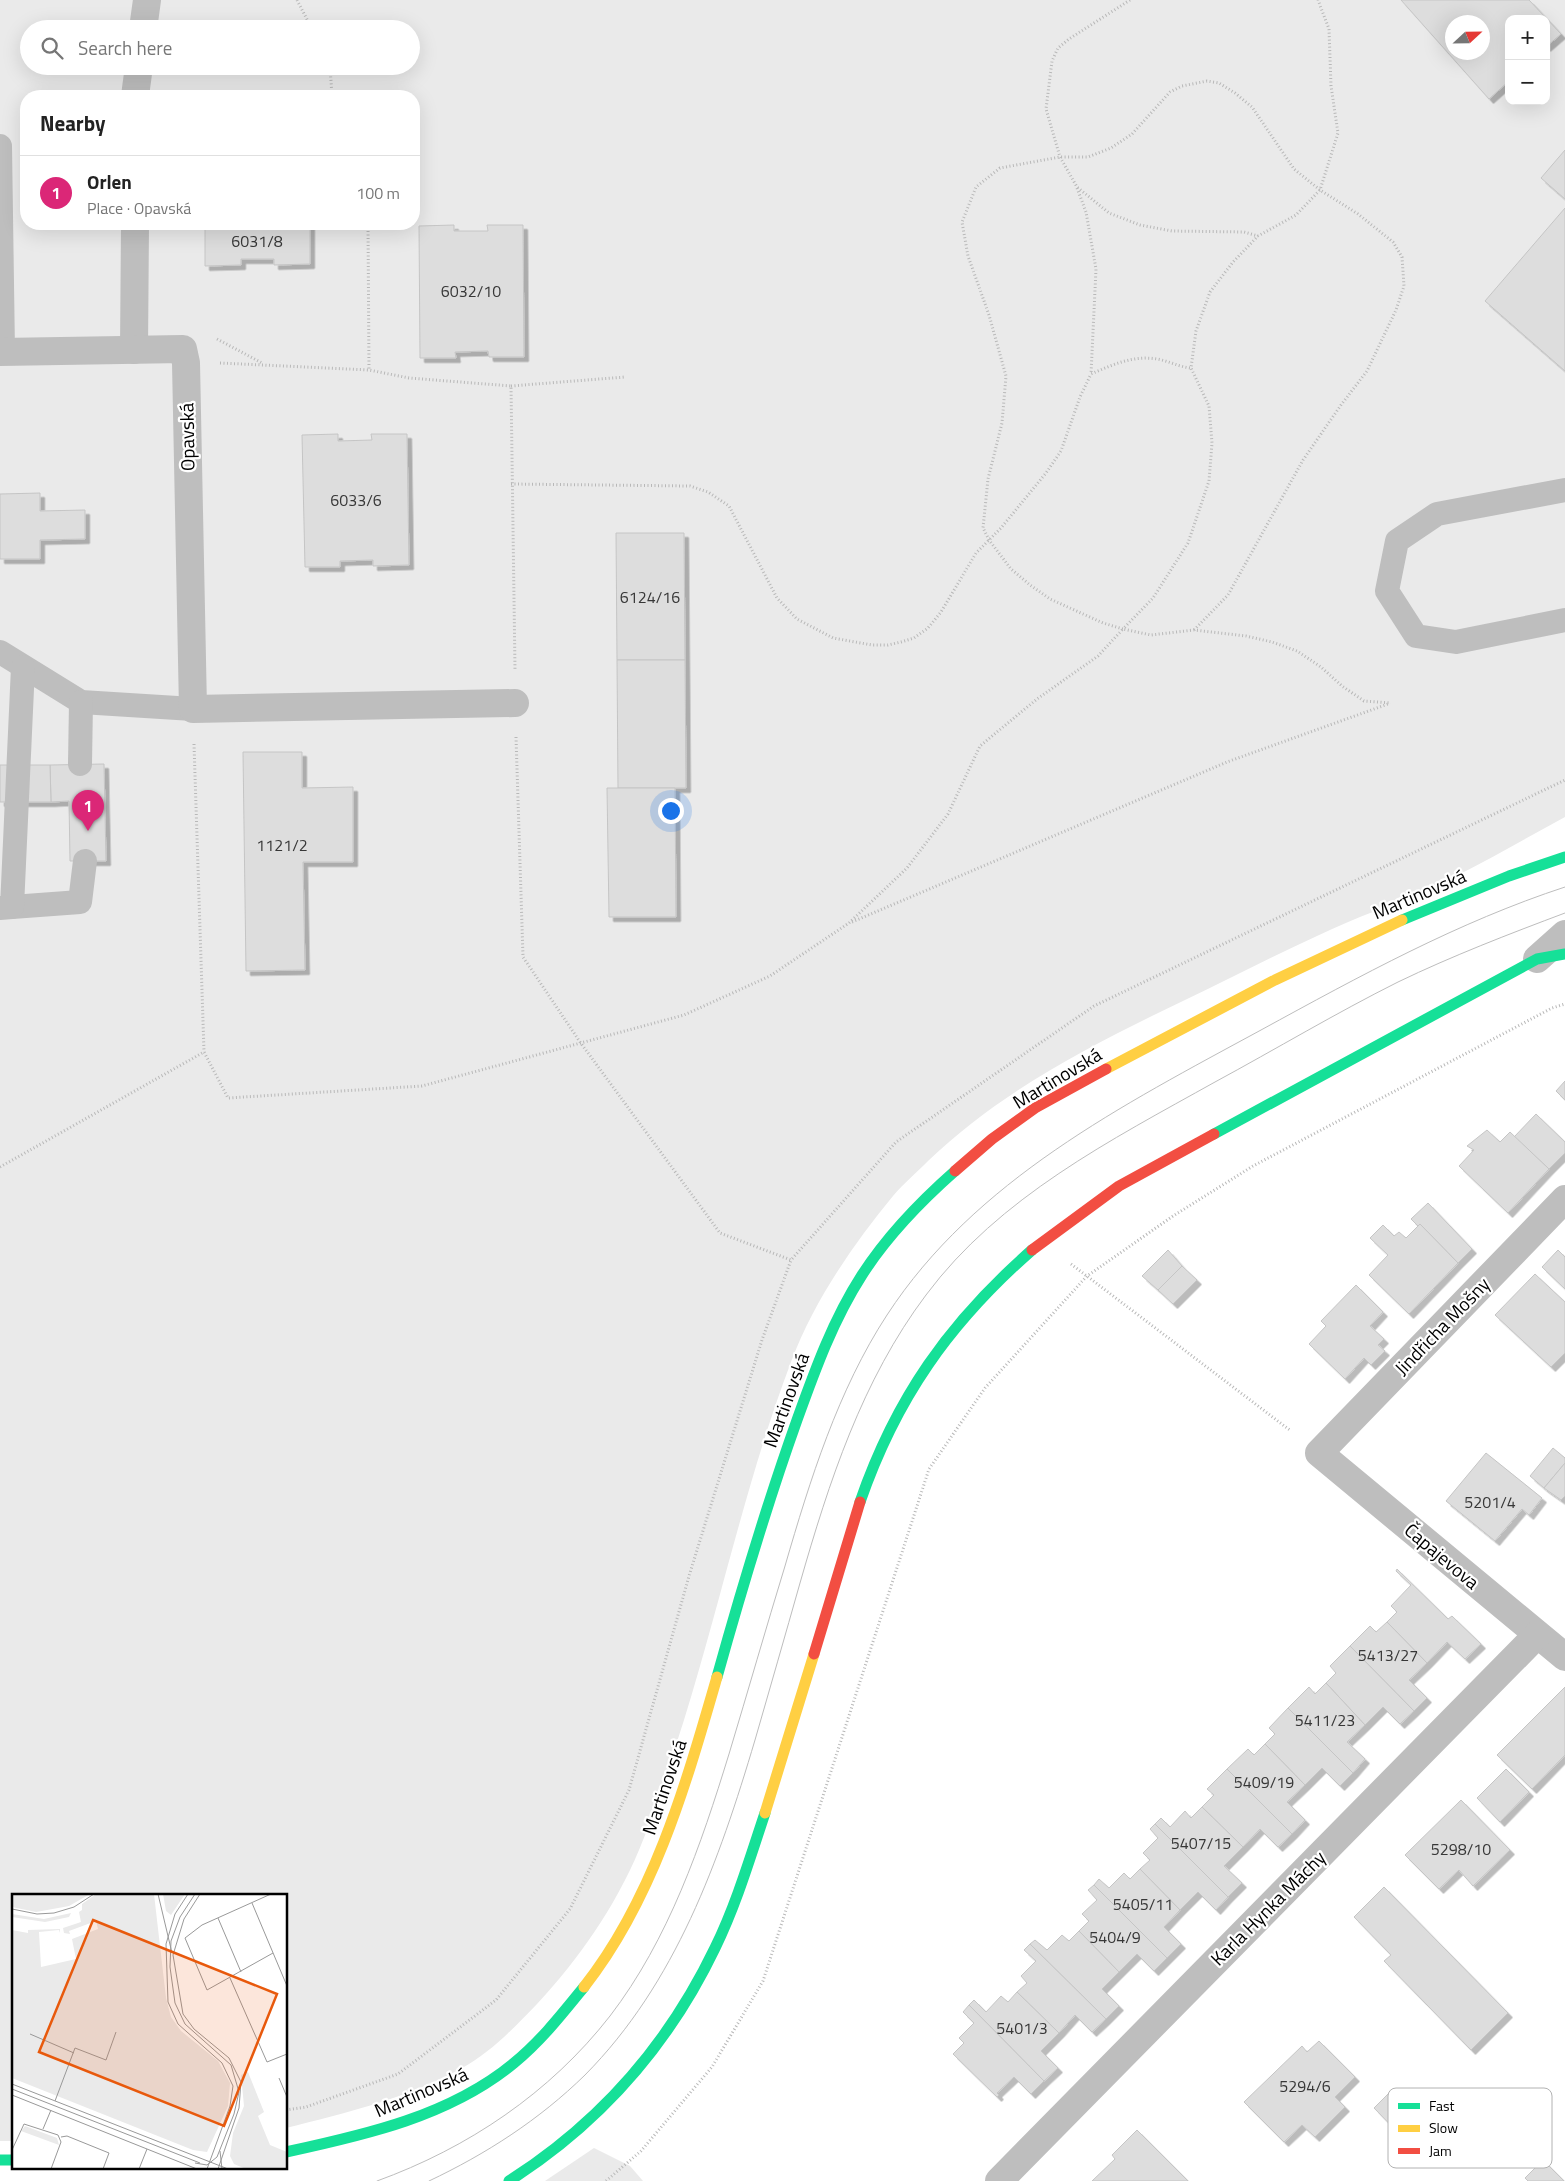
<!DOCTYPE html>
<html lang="en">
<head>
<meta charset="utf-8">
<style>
  :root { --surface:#fff; --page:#f2f2f2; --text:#222; --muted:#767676; --line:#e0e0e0; --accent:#db2777 }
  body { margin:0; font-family:"Titillium Web",sans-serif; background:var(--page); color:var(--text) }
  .controls { position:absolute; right:15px; top:15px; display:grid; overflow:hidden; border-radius:10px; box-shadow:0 5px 20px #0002 }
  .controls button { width:45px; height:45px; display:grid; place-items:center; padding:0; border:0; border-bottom:1px solid var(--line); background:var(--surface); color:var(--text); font:25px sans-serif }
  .compass { position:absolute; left:1445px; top:15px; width:45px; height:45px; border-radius:50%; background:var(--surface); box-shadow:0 5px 20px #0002; rotate:68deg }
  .you { position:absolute; left:670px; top:810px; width:18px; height:18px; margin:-12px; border:4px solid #fff; border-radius:50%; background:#1a73e8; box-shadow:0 0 0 8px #1a73e833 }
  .badge { display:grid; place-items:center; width:32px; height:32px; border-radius:50%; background:var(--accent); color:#fff; font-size:16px; font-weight:700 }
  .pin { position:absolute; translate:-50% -41px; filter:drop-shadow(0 1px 2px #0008) }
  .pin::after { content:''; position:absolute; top:26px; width:18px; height:15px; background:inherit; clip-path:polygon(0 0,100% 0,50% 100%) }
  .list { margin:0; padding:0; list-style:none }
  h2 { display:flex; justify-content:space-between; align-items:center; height:65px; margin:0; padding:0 20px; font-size:21px }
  h2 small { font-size:16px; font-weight:400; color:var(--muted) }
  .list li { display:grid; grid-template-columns:32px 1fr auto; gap:15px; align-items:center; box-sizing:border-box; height:75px; padding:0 20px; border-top:1px solid var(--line) }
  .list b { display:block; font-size:19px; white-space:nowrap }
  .list p { margin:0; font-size:16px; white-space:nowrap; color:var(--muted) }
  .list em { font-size:16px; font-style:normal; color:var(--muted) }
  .icon { flex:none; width:28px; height:28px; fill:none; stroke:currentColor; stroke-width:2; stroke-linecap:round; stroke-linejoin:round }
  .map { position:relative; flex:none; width:1565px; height:2181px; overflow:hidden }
  .search { position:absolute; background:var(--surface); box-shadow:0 5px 20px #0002; left:20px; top:20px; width:400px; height:55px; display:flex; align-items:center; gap:12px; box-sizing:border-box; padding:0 18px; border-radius:28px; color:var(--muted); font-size:19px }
  .panel { position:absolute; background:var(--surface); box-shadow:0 5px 20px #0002; left:20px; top:90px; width:400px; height:140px; border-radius:20px }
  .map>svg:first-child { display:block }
  .green { fill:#eaeaea; fill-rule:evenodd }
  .building { fill:#ddd; stroke:#c5c5c5; fill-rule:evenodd; filter:url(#shadow) }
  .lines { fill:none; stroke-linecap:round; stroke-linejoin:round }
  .path { stroke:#b8b8b8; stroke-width:3; stroke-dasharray:1 2.5; stroke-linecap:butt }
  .lane { stroke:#bebebe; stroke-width:24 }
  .street { stroke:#bebebe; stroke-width:28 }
  .fast { stroke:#16e098; stroke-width:11 }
  .slow { stroke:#ffcf43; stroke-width:11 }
  .jam { stroke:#f24e42; stroke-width:11 }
  .tram { stroke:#bdbdbd; stroke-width:1 }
  .labels { text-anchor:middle; stroke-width:4.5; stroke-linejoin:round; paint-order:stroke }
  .number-label { font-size:16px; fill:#373737 }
  .street-label { font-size:19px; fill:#000; stroke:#fff }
  .inset-road { fill:none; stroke:#999; stroke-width:1 }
  .view { fill:#e8590c; fill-opacity:0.15; stroke:#e8590c; stroke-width:2.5 }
  .inset-edge { fill:none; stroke:#000; stroke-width:2.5 }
  .key { fill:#fff; stroke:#b2b2b2; stroke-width:1 }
  .key-label { font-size:14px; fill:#000 }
</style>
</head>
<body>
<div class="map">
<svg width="1565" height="2181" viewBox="0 0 1565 2181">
  <defs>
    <filter id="shadow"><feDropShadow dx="4.5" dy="4.5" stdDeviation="0" flood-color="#0004"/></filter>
  </defs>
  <rect width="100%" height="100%" fill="#fff"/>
  <g class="green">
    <path d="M0,0h1401l88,99 20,-18v20h37v-54l14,-13 -31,-34h36v817c-43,23 -86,49 -130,69 -39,18 -79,31 -118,50 -44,20 -88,43 -132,64 -92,44 -183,90 -257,161 -12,12 -24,22 -35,35 -41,50 -79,105 -102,166 -44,116 -70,239 -107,358 -14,43 -27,88 -45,130 -24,57 -60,109 -102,154 -22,23 -47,49 -75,64 -54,30 -116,45 -176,60v-233h-272v246h-14zM29,29h382v37h-382zM26,96h388v128h-388z"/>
    <path d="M594,2148l36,18 13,15h-98z"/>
  </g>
  <g class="building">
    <path d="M1401,0h128l32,34 -15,13v-28h-37v62l-20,18zM1452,22h30v30h-30z"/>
    <path d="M1565,150v49l-24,-21z"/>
    <path d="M1565,208v163l-80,-70z"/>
    <path d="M205,224h105v40l-36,1v-6h-33v6l-36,1z"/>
    <path d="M454,225v6h34l-1,-6h36l1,132h-35l-1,-6 -33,1 1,6h-36l-1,-132z"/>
    <path d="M338,434v7l34,-1 -1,-6h36l2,131 -36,1v-6l-33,1v6h-35l-3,-132z"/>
    <path d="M40,493v18l45,-1v29l-45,1v19h-40v-65z"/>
    <path d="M616,533h68l1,127h-68z"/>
    <path d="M617,660h68l1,128h-68z"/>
    <path d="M243,752h59v36l51,-1v75h-50l2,108 -59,1z"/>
    <path d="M104,764l2,97h-36l-1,-60 -18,1 -1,-37z"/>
    <path d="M0,765h50l1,37h-51z"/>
    <path d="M607,788h68l1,129h-67z"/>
    <path d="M1565,1081v19l-9,-9z"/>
    <path d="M1536,1114l29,28v11l-16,16 -35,-32z"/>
    <path d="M1487,1130l13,12 10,-10 39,37 -41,44 -49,-47 15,-16 -7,-4z"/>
    <path d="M1428,1203l44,46 -14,14 -38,-39 -2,2 -7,-7z"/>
    <path d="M1420,1224l38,39 -49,51 -40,-39 19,-20 -18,-17 13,-13 11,11 5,-4 7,6z"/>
    <path d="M1168,1250l14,16 -24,24 -16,-14z"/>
    <path d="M1558,1250l7,7v32l-23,-22z"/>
    <path d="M1182,1266l15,14 -24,24 -15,-14z"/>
    <path d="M1535,1274l30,28v51l-14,14 -56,-52z"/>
    <path d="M1356,1285l27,27 -13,14 14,13 -6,6 7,6 -14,14 -7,-7 -19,21 -36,-35 17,-18 -5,-5z"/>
    <path d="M1553,1448l12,10v5l-21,25 -14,-12z"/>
    <path d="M1486,1453l56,45 -13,17 -7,-6 -27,32 -49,-40z"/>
    <path d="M1565,1463v33l-4,4 -17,-12z"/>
    <path d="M1397,1569l51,50 4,-3 29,28 -16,15 -18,-17 -20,21 -40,-41 10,-10 -6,-6 20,-21 -15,-14z"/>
    <path d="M1387,1622l40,41 -18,17 18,18 -13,13 -64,-65 20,-20 6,6z"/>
    <path d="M1350,1646l64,65 -14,13 -17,-17 -18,18 -39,-42 10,-10 -6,-7z"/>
    <path d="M1326,1683l39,42 -18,17 18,17 -12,14 -65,-65 21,-21 6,7z"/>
    <path d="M1565,1687v68l-33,34 -35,-34z"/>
    <path d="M1288,1708l65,65 -13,13 -18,-18 -17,17 -40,-41 10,-10 -6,-6z"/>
    <path d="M1265,1744l40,41 -18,17 18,18 -13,14 -65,-65 21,-20 6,6z"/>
    <path d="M1227,1769l65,65 -14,13 -18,-18 -17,18 -41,-40 12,-12 -7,-6z"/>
    <path d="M1506,1769l23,23 -29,30 -23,-24z"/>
    <path d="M1461,1800l49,50 -37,36 -14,-16 -20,19 -34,-34z"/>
    <path d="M1202,1807l41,40 -19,19 18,17 -14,14 -73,-73 6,-6 9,9 15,-16 6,7z"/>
    <path d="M1155,1824l73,73 -12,13 -18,-18 -18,18 -40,-41 10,-9 -7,-7 15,-15 -8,-9z"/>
    <path d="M1140,1869l40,41 -16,17 17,17 -14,14 -73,-73 5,-6 10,9 15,-15 6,6z"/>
    <path d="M1094,1885l73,73 -13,13 -17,-17 -18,18 -40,-41 10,-10 -7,-7 15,-14 -9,-10z"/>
    <path d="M1384,1887l124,126 -37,37 -87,-89 7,-6 -37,-38z"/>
    <path d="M1079,1931l40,41 -17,17 17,17 -13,13 -76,-75 5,-4 12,10 15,-15 7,6z"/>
    <path d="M1030,1944l76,75 -14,13 -17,-17 -16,18 -42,-41 10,-9 -6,-7 15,-15 -12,-11z"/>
    <path d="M1017,1992l42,41 -18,18 17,17 -14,13 -75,-76 5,-5 12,12 15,-16 7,6z"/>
    <path d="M969,2005l75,76 -13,13 -17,-17 -17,16 2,2 -2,2 -44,-43 11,-11 -5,-5 15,-15 -11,-11z"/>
    <path d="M1319,2041l36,36 -20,20 10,10 -30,30 -13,-12 -18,17 -40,-40 58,-56 5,6z"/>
    <path d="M1391,2091l34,34 -18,17 -33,-34z"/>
    <path d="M1137,2130l51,51h-96l23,-22 -3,-4z"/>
    <path d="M1543,2160l21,21h-36l-3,-3z"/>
  </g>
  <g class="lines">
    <g class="path">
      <path d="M297,0l15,29"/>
      <path d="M1130,0l-61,39 -11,9 -6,13 -6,48 14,48 17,30 32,26 31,12 32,6 72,1 14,4"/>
      <path d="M330,66l2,30"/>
      <path d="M1077,188l9,24 10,57 -5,105c21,-9 42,-19 66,-15 12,2 22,8 34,9"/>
      <path d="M368,224l1,146"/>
      <path d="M217,339l45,24"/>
      <path d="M220,363l149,7 40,8 102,8 4,283"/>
      <path d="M511,386l114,-9"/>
      <path d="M511,484l179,2 18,6 21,14 48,92 20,21 36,19 39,7h16l13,-3 13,-4 14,-10 13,-16 35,-59 25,-25 45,-55 15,-22 19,-54 11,-23"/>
      <path d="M1194,630l34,-35 75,-135 38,-55 26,-34 29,-61 8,-24 -2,-29 -9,-15 -35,-28 -38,-24 -24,25 -38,21 -25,26 -23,30 -14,39 -5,37 18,38 3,37 -3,38 -21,62 -35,55 -30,31 -20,-6 -53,-24 -20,-14 -19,-16 -22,-29 -6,-12 5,-49 14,-56 4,-47 -17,-61 -21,-59 -6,-34 14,-35 24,-19 60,-11h28l23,-9 21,-14 38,-42 12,-6 25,-5 12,2 16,10 17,14 42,62 26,21 18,-57 -7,-47 -2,-57 -11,-29"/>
      <path d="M516,737l7,220 57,85 140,191 71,27 105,-118 198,-136 471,-226"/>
      <path d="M194,744l10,308"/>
      <path d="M852,922l375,-160 161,-58"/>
      <path d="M0,1167l204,-115 24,46 194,-12 262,-71 86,-39 79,-53 58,-55 41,-54 32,-68 57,-47 61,-43 25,-27 28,6 43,-5 52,6 26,6 25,9 24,16 21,19 22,15 27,2"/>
      <path d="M1071,1264l220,167"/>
      <path d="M286,2110l20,-3 92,-33 98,-74 74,-91 59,-119 60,-214 73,-236 29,-80"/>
      <path d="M606,2181l35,-30 71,-84 51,-86 166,-512 56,-81 102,-112 86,-60 80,-50 299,-158 13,-4"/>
    </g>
    <g class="lane">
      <path d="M0,146l3,206"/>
      <path d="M1565,490l-128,24 -40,27 -10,50 29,45 40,6 109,-22"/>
      <path d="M0,652l81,50 112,7"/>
      <path d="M80,764l1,-62"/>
      <path d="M12,907l68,-5 5,-41"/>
      <path d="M0,908l12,-1 11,-240"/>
    </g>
    <g class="street">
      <path d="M143,29l4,-29"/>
      <path d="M135,96l4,-30"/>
      <path d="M134,350l1,-126"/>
      <path d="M0,352l183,-3 3,14 7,346 322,-6"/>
      <path d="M1537,959l28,-25"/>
      <path d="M1565,1199l-246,254 246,204"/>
      <path d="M999,2181l538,-546"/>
    </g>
    <g class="fast">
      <path d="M1402,920l107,-44 56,-19"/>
      <path d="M1214,1134l323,-175 28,-5"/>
      <path d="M860,1502c36,-104 89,-179 172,-252"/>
      <path d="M717,1677c24,-86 50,-173 80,-257 18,-50 36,-100 65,-145 25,-39 59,-74 93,-104"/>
      <path d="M286,2152c79,-17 164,-36 228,-89 27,-22 48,-49 70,-76"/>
      <path d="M0,2160h14"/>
      <path d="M509,2181c91,-58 159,-135 206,-233 21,-43 35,-90 50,-135"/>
    </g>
    <g class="slow">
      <path d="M1106,1069l169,-89 127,-60"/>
      <path d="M765,1813l49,-159"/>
      <path d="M584,1987c70,-89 102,-203 133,-310"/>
    </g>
    <g class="jam">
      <path d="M955,1171l37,-32 43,-31 71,-39"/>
      <path d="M1032,1250l87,-64 95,-52"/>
      <path d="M814,1654l46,-152"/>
    </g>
    <g class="tram">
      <path d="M377,2181c91,-33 173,-88 233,-165 59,-77 91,-171 119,-262 19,-63 37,-126 56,-188 25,-86 53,-176 102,-251 88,-135 236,-210 374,-285 99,-54 197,-108 304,-143"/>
      <path d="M429,2181c57,-27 110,-61 156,-106 91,-92 134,-214 170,-335 15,-52 30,-104 45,-157 29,-101 62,-203 126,-288 73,-98 185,-155 289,-213 61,-33 121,-69 183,-100 54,-26 111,-48 167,-69"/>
    </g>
  </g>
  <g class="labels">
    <g class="number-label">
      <text x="257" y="247">6031/8</text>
      <text x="471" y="297">6032/10</text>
      <text x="356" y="506">6033/6</text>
      <text x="650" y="603">6124/16</text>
      <text x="282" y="851">1121/2</text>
      <text x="1490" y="1508">5201/4</text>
      <text x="1388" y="1661">5413/27</text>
      <text x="1325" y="1726">5411/23</text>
      <text x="1264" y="1788">5409/19</text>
      <text x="1201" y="1849">5407/15</text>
      <text x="1461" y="1855">5298/10</text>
      <text x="1143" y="1910">5405/11</text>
      <text x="1115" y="1943">5404/9</text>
      <text x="1022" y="2034">5401/3</text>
      <text x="1305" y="2092">5294/6</text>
    </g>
    <g class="street-label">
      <text transform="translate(187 437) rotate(-91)" y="7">Opavská</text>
      <text transform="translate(1419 894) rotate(-23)" y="7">Martinovská</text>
      <text transform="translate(1057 1078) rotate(-31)" y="7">Martinovská</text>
      <text transform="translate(1442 1326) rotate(-46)" y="7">Jindřicha Mošny</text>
      <text transform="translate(786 1400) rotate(-70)" y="7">Martinovská</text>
      <text transform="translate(1442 1556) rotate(40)" y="7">Čapajevova</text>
      <text transform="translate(664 1787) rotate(-71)" y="7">Martinovská</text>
      <text transform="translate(1268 1908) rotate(-45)" y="7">Karla Hynka Máchy</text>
      <text transform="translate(421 2092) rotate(-23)" y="7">Martinovská</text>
    </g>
  </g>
  <g transform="translate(12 1894)">
    <rect width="275" height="275" fill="#fff"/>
    <path d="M0,0h78l-21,12 -33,6 -24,-5zM84,0h58l12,104 5,19 10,14 37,30 12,22 -2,23 -21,46 -14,-2 -181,-72v-148l16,3v-3l32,-1v4l-1,-3 -20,2 2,35 35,-8 -4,-20 26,-10 -2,-8 -27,10 1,3 -6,-1 -1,-5 18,-6 -2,-10 3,-2v-6zM151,0h22l-14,21 -5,-4zM59,19l-2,4 -24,5 -33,-5v-3l32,5zM236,178l16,40 -6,4 12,29 17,7v17h-41l-12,-5 -4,-8 3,-23 11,-27 -3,-31zM13,232l32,12 2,7 -38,-14z" fill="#eaeaea"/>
    <path class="inset-road" d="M146,0l14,59M176,0l-13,20 -9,30 2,58 10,22 44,39 11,23 -3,20 -23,63M188,0l-16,25 -11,36 10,59 11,15 35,29 12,24 -2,26 -21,61M259,0l-69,31 -17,13 22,52 66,-37M240,9l35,83M0,15l25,5 17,-1 20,-6 20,-13M206,24l23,54M218,84l37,84 20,-8M18,140l44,19M267,184l8,19M0,190l216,85M0,195l188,74M0,201l185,74M43,207l20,-53 31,12 10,-28M31,235l8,-19M49,243l6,-1 42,17 -6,16M0,256l12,-26 34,11 3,7 -10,27M208,257l2,18M183,269l12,2 10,-8 17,-43 5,-22 -8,-27 -46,-41 -10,-21 -5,-36 1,-26 9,-24 15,-23M127,275l8,-20"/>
    <path class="view" d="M81,26l184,74 -53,132 -185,-74z"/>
    <rect width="275" height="275" class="inset-edge"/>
  </g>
  <rect x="1388" y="2088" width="164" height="80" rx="8" class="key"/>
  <rect x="1398" y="2103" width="22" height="6" fill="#16e098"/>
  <rect x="1398" y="2125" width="22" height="7" fill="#ffcf43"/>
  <rect x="1398" y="2148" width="22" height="6" fill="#f24e42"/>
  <g class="key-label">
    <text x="1429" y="2111">Fast</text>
    <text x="1429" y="2133">Slow</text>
    <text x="1429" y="2156">Jam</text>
  </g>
</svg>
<div class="controls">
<button>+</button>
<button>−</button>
</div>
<svg class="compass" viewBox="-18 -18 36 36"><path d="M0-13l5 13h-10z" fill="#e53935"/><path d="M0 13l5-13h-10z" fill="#767676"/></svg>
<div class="you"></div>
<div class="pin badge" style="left:88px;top:831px">1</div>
<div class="search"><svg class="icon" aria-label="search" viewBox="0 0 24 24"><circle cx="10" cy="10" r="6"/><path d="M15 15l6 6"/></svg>Search here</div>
<section class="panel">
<h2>Nearby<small></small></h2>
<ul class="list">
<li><span class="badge">1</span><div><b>Orlen</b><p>Place · Opavská</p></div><em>100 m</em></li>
</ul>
</section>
</div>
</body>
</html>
